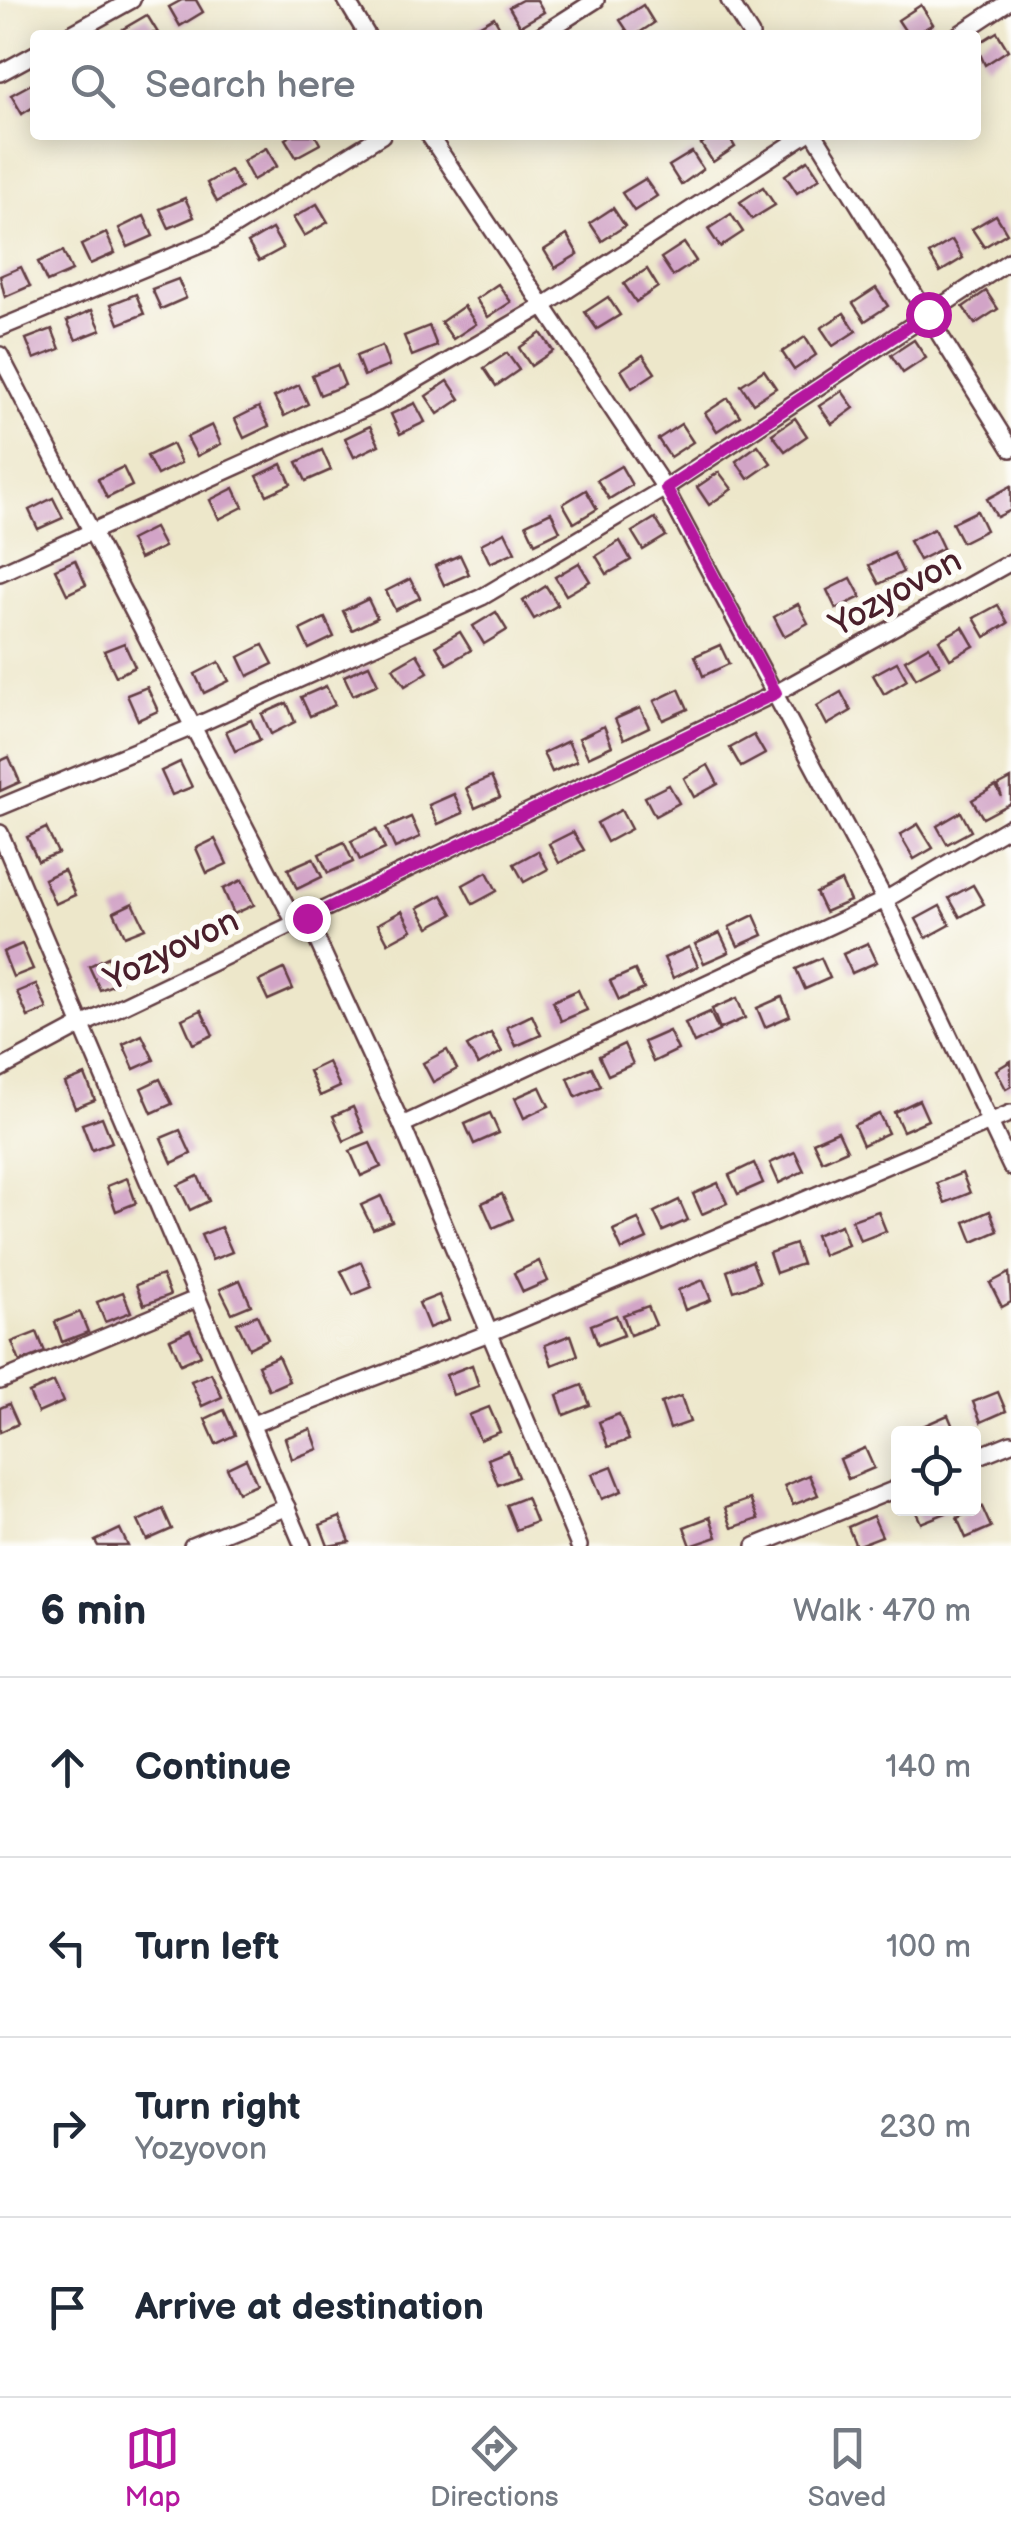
<!DOCTYPE html>
<html lang="en">
<head>
<meta charset="utf-8">
<style>
  :root { --surface:#fff; --page:#f6f6f7; --text:#1f2937; --muted:#747a83; --line:#e0e1e3; --accent:#b5179e }
  body { margin:0; font-family:"Balsamiq Sans",sans-serif; background:var(--page); color:var(--text) }
  .controls { position:absolute; right:30px; bottom:30px; display:grid; overflow:hidden; border-radius:10px; box-shadow:0 5px 25px #0003 }
  .controls button { width:90px; height:90px; display:grid; place-items:center; padding:0; border:0; border-bottom:2px solid var(--line); background:var(--surface); color:var(--text); font:50px sans-serif }
  .stop { position:absolute; width:30px; height:30px; margin:-22px; border:8px solid #b5179e; border-radius:50%; background:#fff }
  .stop.end { background:#b5179e; border-color:#fff; box-shadow:0 2px 10px #0008 }
  .list { margin:0; padding:0; list-style:none }
  h2 { display:flex; justify-content:space-between; align-items:center; height:130px; margin:0; padding:0 40px; font-size:42px }
  h2 small { font-size:32px; font-weight:400; color:var(--muted) }
  .list li { display:grid; grid-template-columns:65px 1fr auto; gap:30px; align-items:center; box-sizing:border-box; height:180px; padding:0 40px; border-top:2px solid var(--line) }
  .list b { display:block; font-size:38px; white-space:nowrap }
  .list p { margin:0; font-size:32px; white-space:nowrap; color:var(--muted) }
  .list em { font-size:32px; font-style:normal; color:var(--muted) }
  .icon { flex:none; width:55px; height:55px; fill:none; stroke:currentColor; stroke-width:2; stroke-linecap:round; stroke-linejoin:round }
  .map { position:relative; flex:none; width:1011px; height:1546px; overflow:hidden }
  .search { position:absolute; background:var(--surface); box-shadow:0 5px 25px #0003; left:30px; right:30px; top:30px; height:110px; display:flex; align-items:center; gap:25px; box-sizing:border-box; padding:0 35px; border-radius:10px; color:var(--muted); font-size:38px }
  .sheet { height:850px; background:var(--surface) }
  nav { display:flex; justify-content:space-around; align-items:center; box-sizing:border-box; height:140px; border-top:2px solid var(--line); background:var(--surface); font-size:28px; color:var(--muted) }
  nav a { display:grid; justify-items:center; gap:5px }
  nav .on { color:var(--accent) }
  .map>svg:first-child { display:block }
  .building { fill:#d2a4c7 }
  .lines { fill:none; stroke-linecap:round; stroke-linejoin:round }
  .minor-casing { stroke:#623d43; stroke-width:20 }
  .minor { stroke:#fff; stroke-width:15 }
  .route { stroke:#b5179e; stroke-width:12 }
  .labels { text-anchor:middle; stroke-width:10; stroke-linejoin:round; paint-order:stroke }
  .street-label { font-size:35px; fill:#4a1f2b; stroke:#fdfcf7 }
</style>
</head>
<body>
<div class="map">
<svg width="1011" height="1546" viewBox="0 0 1011 1546">
  <rect width="100%" height="100%" fill="#fdfcf7"/>
  <filter id="ink" filterUnits="userSpaceOnUse"><feTurbulence type="fractalNoise" baseFrequency=".01" numOctaves="2"/><feDisplacementMap in="SourceGraphic" scale="20" xChannelSelector="R" yChannelSelector="G"/><feConvolveMatrix kernelMatrix="1 2 1 2 8 2 1 2 1" color-interpolation-filters="sRGB"/></filter>
  <filter id="wash" filterUnits="userSpaceOnUse"><feTurbulence type="fractalNoise" baseFrequency=".0048" numOctaves="4" result="noise"/><feDisplacementMap in="SourceGraphic" scale="40" xChannelSelector="R" yChannelSelector="G"/><feGaussianBlur stdDeviation="2.25" result="paint"/><feColorMatrix in="noise" values="0 0 0 0 0 0 0 0 0 0 0 0 0 0 0 0 0 1.4 0 .05"/><feComposite in="paint" operator="in"/></filter>
  <g filter="url(#wash)">
    <rect width="100%" height="100%" fill="#ede7ca"/>
    <g id="blocks">
      <g class="building">
        <path d="M182,0h14l7,12 -23,14 -11,-19z"/>
        <path d="M522,0h15l7,12 -24,14 -11,-19z"/>
        <path d="M643,5l11,18 -18,12h-6l-10,-15z"/>
        <path d="M921,5l12,19 -19,11h-6l-10,-15z"/>
        <path d="M147,15l11,18 -31,2 -4,-6z"/>
        <path d="M494,17l10,18h-32l-2,-4z"/>
        <path d="M997,32l11,18 -23,15 -9,-20z"/>
        <path d="M35,82v24l-13,8 -11,-19z"/>
        <path d="M292,135h23l5,9 -24,13 -11,-18z"/>
        <path d="M714,135h14l7,12 -22,15 -12,-18z"/>
        <path d="M266,148l11,18 -24,14 -10,-19z"/>
        <path d="M692,152l11,17 -22,16 -12,-19z"/>
        <path d="M808,160l12,18 -23,15 -12,-18z"/>
        <path d="M230,170l11,18 -24,14 -10,-19z"/>
        <path d="M645,179l12,17 -23,15 -12,-18z"/>
        <path d="M763,187l12,18 -23,14 -12,-17z"/>
        <path d="M185,198l9,19 -25,11 -9,-19z"/>
        <path d="M317,204l11,18 -24,14 -11,-18z"/>
        <path d="M613,208l12,18 -23,15 -12,-18z"/>
        <path d="M731,214l12,18 -23,15 -12,-18z"/>
        <path d="M996,215l11,18 -23,14 -12,-18z"/>
        <path d="M144,216l9,20 -25,11 -9,-19z"/>
        <path d="M272,229l11,19 -24,13 -11,-18z"/>
        <path d="M106,233l9,20 -25,11 -9,-19z"/>
        <path d="M567,235l11,19 -23,14 -11,-18z"/>
        <path d="M952,240l11,18 -23,14 -11,-18z"/>
        <path d="M684,243l12,18 -23,15 -12,-18z"/>
        <path d="M63,251l9,20 -25,11 -9,-20z"/>
        <path d="M21,267l9,19 -25,11 -5,-21z"/>
        <path d="M647,269l11,18 -22,15 -12,-18z"/>
        <path d="M178,279l8,19 -25,11 -9,-20z"/>
        <path d="M498,284l13,18 -23,15 -12,-18z"/>
        <path d="M876,288l12,18 -23,15 -12,-18z"/>
        <path d="M986,291l12,18 -23,15 -12,-17z"/>
        <path d="M136,294l8,20 -25,10 -8,-20z"/>
        <path d="M608,297l12,18 -23,14 -12,-17z"/>
        <path d="M464,306l12,18 -23,15 -12,-17z"/>
        <path d="M92,310l9,20 -25,10 -9,-19z"/>
        <path d="M844,313l12,18 -23,15 -12,-18z"/>
        <path d="M429,326l8,20 -25,10 -8,-20z"/>
        <path d="M52,329l8,20 -26,10 -8,-20z"/>
        <path d="M541,333l12,18 -22,15 -12,-18z"/>
        <path d="M805,337l11,18 -22,15 -12,-18z"/>
        <path d="M914,340l12,18 -23,15 -12,-18z"/>
        <path d="M382,346l7,20 -25,10 -8,-20z"/>
        <path d="M507,353l12,17 -23,16 -12,-18z"/>
        <path d="M643,355l12,18 -23,15 -11,-18z"/>
        <path d="M337,365l8,20 -25,10 -8,-20z"/>
        <path d="M764,370l12,18 -23,15 -12,-18z"/>
        <path d="M448,381l12,18 -22,15 -12,-18z"/>
        <path d="M299,385l9,19 -24,12 -10,-19z"/>
        <path d="M842,391l12,17 -22,16 -13,-18z"/>
        <path d="M728,398l12,18 -23,15 -12,-18z"/>
        <path d="M415,403l10,19 -25,12 -9,-20z"/>
        <path d="M259,407l10,19 -25,12 -9,-19z"/>
        <path d="M795,418l12,18 -22,15 -13,-17z"/>
        <path d="M681,424l12,18 -23,15 -12,-18z"/>
        <path d="M212,425l9,19 -24,12 -10,-19z"/>
        <path d="M370,426l9,19 -25,12 -9,-19z"/>
        <path d="M172,444l9,19 -24,12 -10,-19z"/>
        <path d="M758,445l13,18 -23,16 -12,-18z"/>
        <path d="M322,450l9,20 -25,11 -9,-19z"/>
        <path d="M282,464l9,20 -24,11 -10,-19z"/>
        <path d="M621,466l11,19 -23,14 -12,-19z"/>
        <path d="M123,467l9,19 -25,12 -9,-19z"/>
        <path d="M719,472l13,17 -23,16 -12,-18z"/>
        <path d="M1011,486v24l-14,7 -10,-18z"/>
        <path d="M234,488l9,19 -24,12 -9,-19z"/>
        <path d="M586,490l11,19 -23,14 -11,-19z"/>
        <path d="M53,498l10,20 -25,11 -9,-19z"/>
        <path d="M977,511l9,19 -24,12 -10,-19z"/>
        <path d="M551,512l9,19 -25,12 -9,-19z"/>
        <path d="M655,518l11,18 -23,14 -11,-18z"/>
        <path d="M154,528l10,19 -25,12 -9,-19z"/>
        <path d="M934,529l9,19 -24,12 -10,-19z"/>
        <path d="M505,532l10,20 -25,11 -9,-19z"/>
        <path d="M620,541l11,19 -24,14 -11,-18z"/>
        <path d="M894,553l9,19 -24,12 -10,-19z"/>
        <path d="M460,555l9,19 -25,11 -9,-19z"/>
        <path d="M75,560l11,25 -19,9 -12,-25z"/>
        <path d="M579,563l11,18 -24,14 -11,-18z"/>
        <path d="M851,578l10,19 -25,12 -9,-19z"/>
        <path d="M410,579l10,19 -25,12 -9,-19z"/>
        <path d="M546,586l12,19 -24,14 -11,-18z"/>
        <path d="M368,599l9,19 -25,12 -9,-19z"/>
        <path d="M798,604l10,19 -24,13 -10,-19z"/>
        <path d="M998,605l10,18 -23,14 -11,-19z"/>
        <path d="M496,612l11,18 -23,14 -11,-18z"/>
        <path d="M325,618l9,19 -25,12 -9,-19z"/>
        <path d="M963,627l11,19 -24,13 -11,-19z"/>
        <path d="M460,632l11,18 -24,14 -11,-18z"/>
        <path d="M124,643l11,24 -19,9 -12,-25z"/>
        <path d="M263,645l10,19 -25,12 -9,-19z"/>
        <path d="M720,645l9,19 -26,12 -8,-20z"/>
        <path d="M929,646l11,19 -24,13 -11,-18z"/>
        <path d="M417,654l11,18 -23,14 -12,-18z"/>
        <path d="M219,662l10,19 -25,12 -9,-19z"/>
        <path d="M897,662l10,18 -23,14 -11,-19z"/>
        <path d="M369,665l9,19 -25,11 -9,-19z"/>
        <path d="M326,686l9,19 -25,11 -9,-19z"/>
        <path d="M147,687l11,24 -20,9 -11,-25z"/>
        <path d="M679,689l9,20 -25,11 -9,-19z"/>
        <path d="M841,692l10,19 -24,14 -10,-19z"/>
        <path d="M287,703l8,19 -24,12 -9,-20z"/>
        <path d="M640,708l9,19 -25,12 -9,-20z"/>
        <path d="M251,720l9,20 -25,11 -9,-20z"/>
        <path d="M604,726l8,20 -24,11 -9,-19z"/>
        <path d="M754,735l11,19 -24,13 -11,-19z"/>
        <path d="M568,741l9,20 -25,11 -9,-19z"/>
        <path d="M9,757l11,25 -20,9v-30z"/>
        <path d="M180,762l12,25 -20,8 -11,-24z"/>
        <path d="M708,765l10,19 -24,13 -10,-19z"/>
        <path d="M491,777l9,20 -25,11 -9,-20z"/>
        <path d="M1011,779v24l-28,15 -11,-18 24,-14 6,11 -4,-11z"/>
        <path d="M669,785l10,18 -24,13 -10,-19z"/>
        <path d="M454,794l9,19 -25,11 -9,-19z"/>
        <path d="M621,810l10,19 -24,13 -10,-19z"/>
        <path d="M961,812l10,19 -24,13 -10,-18z"/>
        <path d="M411,817l9,20 -25,11 -9,-20z"/>
        <path d="M918,824l15,24 -19,11 -14,-24z"/>
        <path d="M46,828l12,25 -20,8 -11,-24z"/>
        <path d="M376,829l9,20 -25,11 -9,-19z"/>
        <path d="M573,832l11,18 -25,13 -10,-19z"/>
        <path d="M215,839l12,25 -20,9 -11,-25z"/>
        <path d="M344,842l9,20 -25,11 -9,-19z"/>
        <path d="M538,851l10,18 -24,13 -10,-18z"/>
        <path d="M313,858l9,19 -25,12 -9,-20z"/>
        <path d="M64,870l11,25 -20,9 -11,-25z"/>
        <path d="M487,872l10,19 -24,13 -10,-19z"/>
        <path d="M242,880l12,25 -20,9 -11,-25z"/>
        <path d="M841,881l9,20 -25,11 -9,-19z"/>
        <path d="M973,885l11,19 -24,13 -11,-19z"/>
        <path d="M442,895l11,19 -24,13 -11,-19z"/>
        <path d="M133,903l12,25 -20,8 -11,-24z"/>
        <path d="M940,906l10,19 -24,13 -10,-19z"/>
        <path d="M402,911l10,19 -24,13 -10,-19z"/>
        <path d="M754,915l9,20 -25,11 -9,-19z"/>
        <path d="M720,933l9,19 -25,11 -9,-19z"/>
        <path d="M868,943l9,19 -25,11 -9,-19z"/>
        <path d="M22,944l11,25 -20,8 -10,-25z"/>
        <path d="M689,947l9,19 -25,12 -9,-20z"/>
        <path d="M108,957l12,25 -20,8 -11,-24z"/>
        <path d="M821,958l9,20 -25,11 -9,-20z"/>
        <path d="M284,969l9,20 -25,11 -9,-19z"/>
        <path d="M635,970l9,19 -25,11 -9,-19z"/>
        <path d="M36,984l11,25 -19,8 -11,-25z"/>
        <path d="M578,990l9,20 -26,11 -8,-20z"/>
        <path d="M782,997l8,19 -25,11 -8,-19z"/>
        <path d="M737,998l8,20 -25,11 -8,-20z"/>
        <path d="M201,1010l12,25 -20,9 -11,-25z"/>
        <path d="M710,1012l9,19 -25,12 -9,-20z"/>
        <path d="M532,1015l9,20 -25,11 -9,-19z"/>
        <path d="M669,1031l9,19 -25,12 -9,-20z"/>
        <path d="M491,1033l11,19 -24,13 -11,-19z"/>
        <path d="M142,1035l12,25 -20,9 -11,-25z"/>
        <path d="M624,1044l9,20 -25,11 -9,-19z"/>
        <path d="M447,1050l10,19 -24,13 -10,-19z"/>
        <path d="M1011,1061v25l-5,3 -10,-19z"/>
        <path d="M328,1062l12,25 -20,9 -11,-25z"/>
        <path d="M592,1067l9,19 -25,11 -8,-19z"/>
        <path d="M85,1075l10,25 -20,8 -10,-25z"/>
        <path d="M160,1079l12,25 -20,9 -11,-25z"/>
        <path d="M540,1087l9,19 -25,12 -9,-20z"/>
        <path d="M919,1100l9,20 -25,11 -9,-19z"/>
        <path d="M353,1107l11,25 -20,9 -11,-25z"/>
        <path d="M490,1113l9,20 -25,11 -9,-20z"/>
        <path d="M879,1114l9,19 -25,12 -9,-20z"/>
        <path d="M102,1117l10,25 -20,8 -10,-26z"/>
        <path d="M180,1130l11,24 -19,9 -11,-25z"/>
        <path d="M838,1131l9,19 -25,11 -9,-19z"/>
        <path d="M370,1143l11,24 -20,9 -11,-25z"/>
        <path d="M795,1152l9,19 -25,12 -9,-20z"/>
        <path d="M754,1163l9,20 -25,11 -9,-19z"/>
        <path d="M962,1173l8,20 -25,10 -8,-20z"/>
        <path d="M198,1176l11,25 -19,9 -12,-25z"/>
        <path d="M127,1178l9,25 -20,8 -9,-25z"/>
        <path d="M718,1183l9,20 -25,11 -9,-20z"/>
        <path d="M502,1194l11,25 -20,9 -11,-25z"/>
        <path d="M381,1196l11,25 -19,8 -12,-24z"/>
        <path d="M679,1200l9,20 -25,11 -9,-19z"/>
        <path d="M878,1211l8,20 -26,10 -8,-21z"/>
        <path d="M990,1211l8,20 -25,11 -8,-20z"/>
        <path d="M638,1219l9,20 -25,11 -9,-20z"/>
        <path d="M841,1225l7,20 -25,10 -8,-20z"/>
        <path d="M221,1227l11,25 -20,8 -11,-25z"/>
        <path d="M795,1244l7,20 -26,9 -7,-20z"/>
        <path d="M539,1261l9,20 -25,11 -9,-19z"/>
        <path d="M752,1261l8,21 -26,9 -7,-20z"/>
        <path d="M361,1262l11,25 -19,8 -12,-24z"/>
        <path d="M1009,1273l2,29 -9,5 -12,-24z"/>
        <path d="M162,1275l8,20 -26,10 -8,-20z"/>
        <path d="M240,1280l11,25 -19,8 -12,-24z"/>
        <path d="M703,1280l8,20 -26,10 -7,-20z"/>
        <path d="M123,1292l8,20 -26,10 -8,-20z"/>
        <path d="M439,1295l10,25 -20,8 -10,-25z"/>
        <path d="M648,1306l8,19 -26,10 -7,-20z"/>
        <path d="M80,1312l8,20 -26,10 -7,-20z"/>
        <path d="M257,1315l11,24 -19,9 -12,-25z"/>
        <path d="M616,1315l8,20 -26,10 -7,-20z"/>
        <path d="M190,1330l11,25 -20,9 -11,-25z"/>
        <path d="M37,1332l8,20 -25,10 -8,-20z"/>
        <path d="M571,1335l7,20 -26,10 -7,-20z"/>
        <path d="M278,1356l11,25 -20,9 -11,-25z"/>
        <path d="M472,1365l7,21 -26,9 -7,-20z"/>
        <path d="M211,1373l11,24 -20,9 -11,-25z"/>
        <path d="M54,1382l9,20 -25,11 -9,-20z"/>
        <path d="M582,1385l8,20 -26,10 -7,-20z"/>
        <path d="M998,1392l8,19 -25,11 -8,-20z"/>
        <path d="M681,1396l9,26 -20,7 -9,-26z"/>
        <path d="M9,1404l9,20 -18,8v-24z"/>
        <path d="M489,1407l11,25 -20,8 -11,-25z"/>
        <path d="M224,1410l11,25 -19,9 -11,-25z"/>
        <path d="M619,1414l10,26 -21,7 -9,-25z"/>
        <path d="M948,1415l8,19h-30l-3,-8z"/>
        <path d="M311,1429l7,20 -26,10 -7,-21z"/>
        <path d="M865,1448l9,20 -26,11 -8,-20z"/>
        <path d="M508,1451l10,26 -20,8 -10,-26z"/>
        <path d="M246,1459l11,25 -19,8 -11,-24z"/>
        <path d="M612,1466l10,25 -20,8 -10,-25z"/>
        <path d="M809,1475l9,20 -25,10 -9,-19z"/>
        <path d="M526,1497l10,25 -20,8 -10,-25z"/>
        <path d="M750,1499l8,20 -26,9 -7,-20z"/>
        <path d="M982,1507l9,20 -25,11 -9,-20z"/>
        <path d="M914,1508h30l2,5 -25,10z"/>
        <path d="M163,1509l9,20 -25,11 -9,-19z"/>
        <path d="M873,1516l9,20 -26,10 -8,-19z"/>
        <path d="M340,1517l10,25 -22,4 -8,-21z"/>
        <path d="M710,1517l7,20 -26,9 -7,-19z"/>
        <path d="M120,1529l8,17h-30l-3,-5z"/>
      </g>
    </g>
  </g>
  <g filter="url(#ink)">
    <use href="#blocks" fill-opacity="0" stroke="#623d43" stroke-width="2.5"/>
    <g class="lines">
      <defs>
        <g id="minor">
          <path d="M346,0l21,35"/>
          <path d="M729,0l22,35"/>
          <path d="M69,35l63,-35"/>
          <path d="M541,35l55,-35"/>
          <path d="M958,35l53,-35"/>
          <path d="M0,73l35,-19"/>
          <path d="M429,135l236,353 220,412 126,267"/>
          <path d="M815,135l196,314"/>
          <path d="M0,328l212,-88 170,-105"/>
          <path d="M0,355l295,568"/>
          <path d="M0,573l377,-170 166,-97 262,-171"/>
          <path d="M0,807l195,-81 287,-129 183,-109 346,-228"/>
          <path d="M0,833l303,713"/>
          <path d="M307,918l95,207 177,421"/>
          <path d="M0,1069l82,-44 694,-332 235,-131"/>
          <path d="M402,1125l483,-225 126,-74"/>
          <path d="M0,1381l196,-82"/>
          <path d="M253,1424l236,-91 522,-220"/>
          <path d="M974,1458l37,-15"/>
          <path d="M192,1546l95,-39"/>
          <path d="M755,1546l143,-58"/>
        </g>
      </defs>
      <use href="#minor" class="minor-casing"/>
      <use href="#minor" class="minor"/>
    </g>
  </g>
  <g class="lines" filter="url(#ink)">
    <path class="route" d="M307,918l469,-225 -110,-205 262,-174"/>
  </g>
  <g class="labels">
    <g class="street-label">
      <text transform="translate(895 592) rotate(-29)" y="12">Yozyovon</text>
      <text transform="translate(171 949) rotate(-26)" y="12">Yozyovon</text>
    </g>
  </g>
</svg>
<div class="controls">
<button><svg class="icon" aria-label="locate" viewBox="0 0 24 24"><circle cx="12" cy="12" r="6"/><path d="M12 2v4M12 18v4M2 12h4M18 12h4"/></svg></button>
</div>
<div class="stop" style="left:928px;top:314px"></div>
<div class="stop end" style="left:307px;top:918px"></div>
<div class="search"><svg class="icon" aria-label="search" viewBox="0 0 24 24"><circle cx="10" cy="10" r="6"/><path d="M15 15l6 6"/></svg>Search here</div>
</div>
<section class="sheet">
<h2>6 min<small>Walk · 470 m</small></h2>
<ul class="list">
<li><svg class="icon" aria-label="ahead" viewBox="0 0 24 24"><path d="M12 20V5M6 11l6-6 6 6"/></svg><div><b>Continue</b></div><em>140 m</em></li>
<li><svg class="icon" aria-label="left" viewBox="0 0 24 24"><path d="M17 20v-9H6M10 6l-5 5 5 5"/></svg><div><b>Turn left</b></div><em>100 m</em></li>
<li><svg class="icon" aria-label="right" viewBox="0 0 24 24"><path d="M7 20v-9h11M14 6l5 5-5 5"/></svg><div><b>Turn right</b><p>Yozyovon</p></div><em>230 m</em></li>
<li><svg class="icon" aria-label="arrive" viewBox="0 0 24 24"><path d="M6 21V4h12l-3 4 3 4H6"/></svg><div><b>Arrive at destination</b></div></li>
</ul>
</section>
<nav>
<a class="on"><svg class="icon" aria-label="map" viewBox="0 0 24 24"><path d="M3 6l6-2 6 2 6-2v14l-6 2-6-2-6 2zM9 4v14M15 6v14"/></svg>Map</a>
<a><svg class="icon" aria-label="directions" viewBox="0 0 24 24"><path d="M12 3l9 9-9 9-9-9zM9 14v-3h6M13 9l2 2-2 2"/></svg>Directions</a>
<a><svg class="icon" aria-label="saved" viewBox="0 0 24 24"><path d="M7 4h10v16l-5-4-5 4z"/></svg>Saved</a>
</nav>
</body>
</html>
